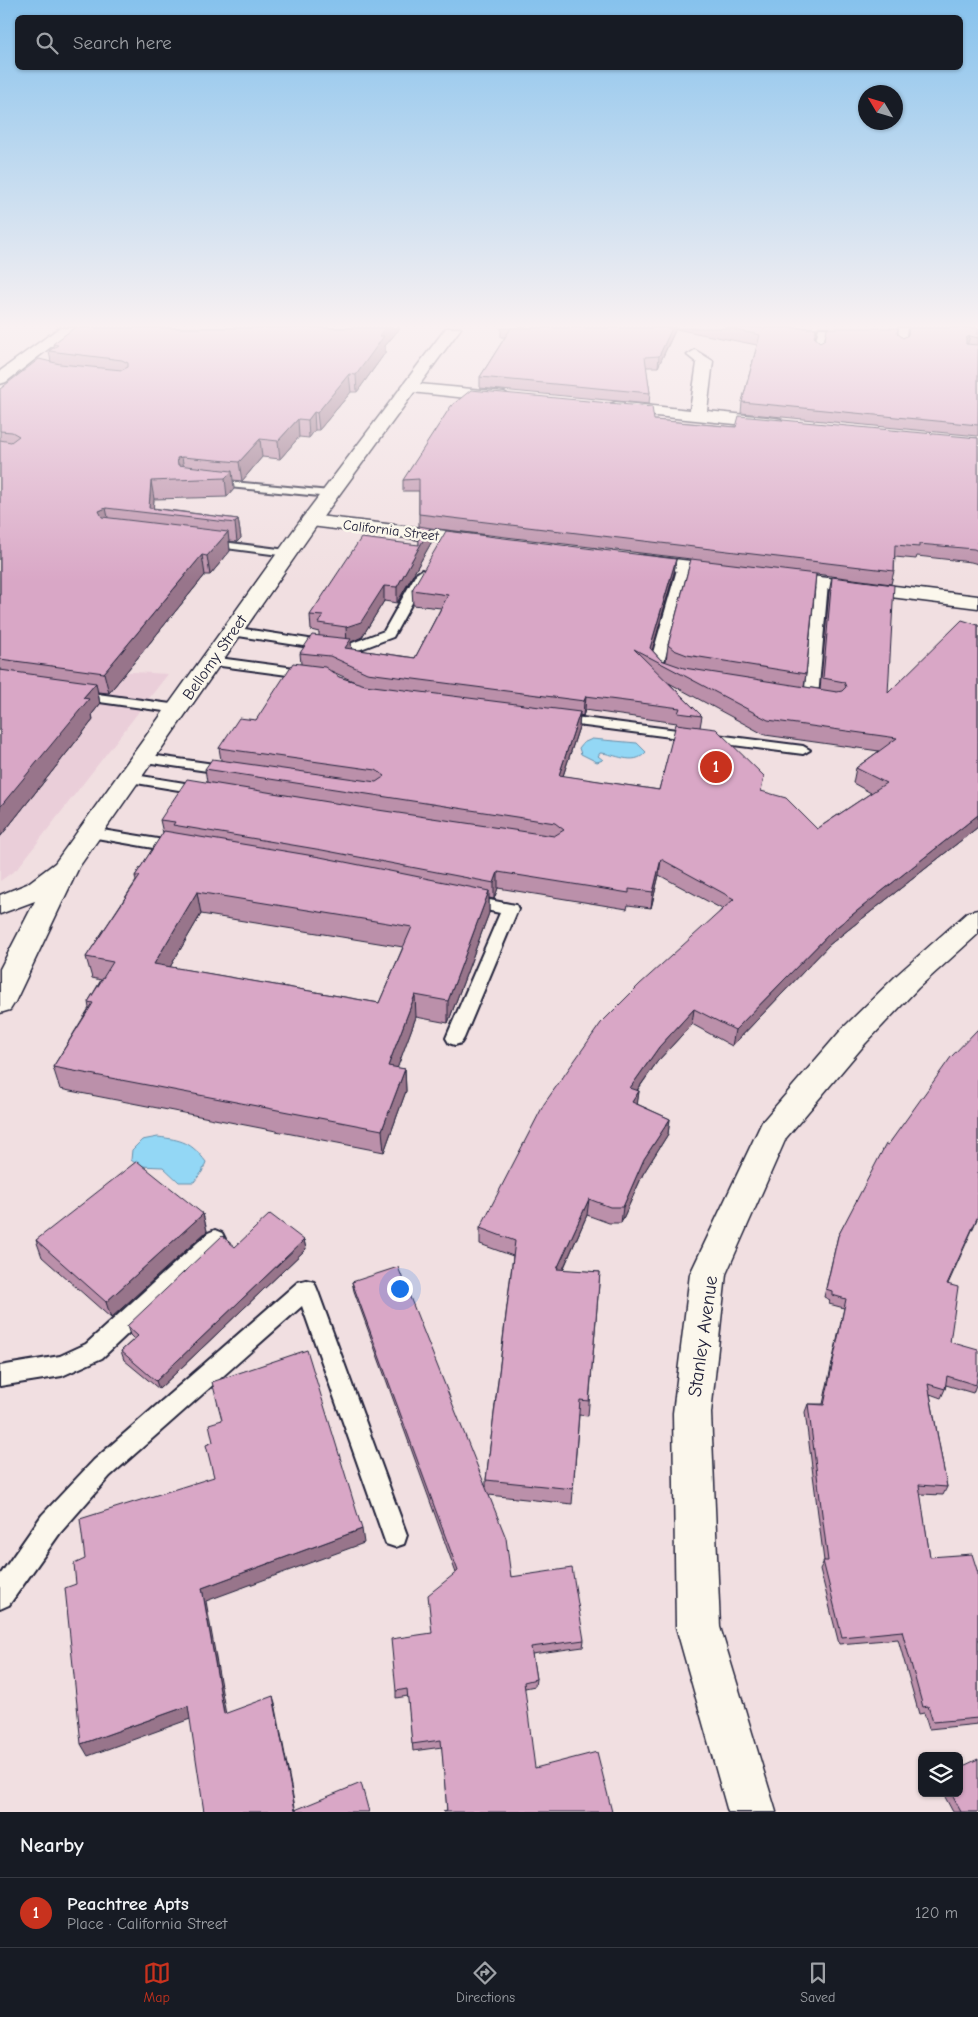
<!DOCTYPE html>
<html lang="en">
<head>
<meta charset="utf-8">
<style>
  :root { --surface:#171b24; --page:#242831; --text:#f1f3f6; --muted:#9ea1a6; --line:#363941; --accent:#c8321e }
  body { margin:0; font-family:"Comic Neue",sans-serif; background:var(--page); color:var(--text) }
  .controls { position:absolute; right:15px; bottom:15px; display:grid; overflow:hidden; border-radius:8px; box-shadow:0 1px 4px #0004 }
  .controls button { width:45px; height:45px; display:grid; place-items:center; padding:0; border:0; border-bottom:1px solid var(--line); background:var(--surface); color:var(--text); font:25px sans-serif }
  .compass { position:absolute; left:858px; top:85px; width:45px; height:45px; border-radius:50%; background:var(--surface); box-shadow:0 1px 4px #0004; rotate:308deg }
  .you { position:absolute; left:399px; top:1288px; width:18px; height:18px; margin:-12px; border:4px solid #fff; border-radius:50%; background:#1a73e8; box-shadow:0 0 0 8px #1a73e833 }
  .badge { display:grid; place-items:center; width:32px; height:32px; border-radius:50%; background:var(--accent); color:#fff; font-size:16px; font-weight:700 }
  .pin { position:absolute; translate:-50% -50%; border:2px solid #fff; box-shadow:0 1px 5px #0006 }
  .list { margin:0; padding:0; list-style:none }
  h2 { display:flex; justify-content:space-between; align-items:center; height:65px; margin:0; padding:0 20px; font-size:21px }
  h2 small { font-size:16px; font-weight:400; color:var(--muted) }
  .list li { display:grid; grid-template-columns:32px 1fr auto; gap:15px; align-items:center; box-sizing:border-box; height:70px; padding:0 20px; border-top:1px solid var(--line) }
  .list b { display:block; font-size:19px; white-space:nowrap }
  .list p { margin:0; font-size:16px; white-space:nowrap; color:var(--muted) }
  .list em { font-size:16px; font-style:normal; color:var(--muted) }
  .icon { flex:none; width:28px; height:28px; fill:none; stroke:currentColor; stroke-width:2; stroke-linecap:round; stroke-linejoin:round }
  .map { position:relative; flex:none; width:978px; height:1812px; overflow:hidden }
  .search { position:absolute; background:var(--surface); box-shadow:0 1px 4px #0004; left:15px; right:15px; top:15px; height:55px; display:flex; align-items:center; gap:12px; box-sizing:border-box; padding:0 18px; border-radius:8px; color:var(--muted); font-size:19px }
  .sheet { height:135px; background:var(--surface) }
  nav { display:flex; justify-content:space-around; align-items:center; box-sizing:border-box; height:70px; border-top:1px solid var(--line); background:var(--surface); font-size:14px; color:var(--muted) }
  nav a { display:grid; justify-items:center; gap:2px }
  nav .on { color:var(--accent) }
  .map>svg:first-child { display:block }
  .built { fill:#eaced9 }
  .water { fill:#93d7f5; stroke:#668fab }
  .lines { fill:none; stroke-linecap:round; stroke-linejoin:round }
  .service-casing { stroke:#22223b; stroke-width:4 }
  .minor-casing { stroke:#22223b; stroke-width:3 }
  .secondary-casing { stroke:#22223b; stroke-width:3 }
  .service { fill:#fbf7ec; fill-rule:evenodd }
  .minor { fill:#fbf7ec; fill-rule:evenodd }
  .secondary { fill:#fbf7ec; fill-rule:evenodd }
  .wall { fill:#bb90aa; stroke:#22223b; fill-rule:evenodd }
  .shaded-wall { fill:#98758b; stroke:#22223b }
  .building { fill:#d9a7c6; stroke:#22223b; fill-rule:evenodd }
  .labels { text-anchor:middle; stroke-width:5; stroke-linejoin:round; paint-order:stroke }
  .far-street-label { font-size:14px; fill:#22223b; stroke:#fbf7ec }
  .street-label { font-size:16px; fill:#22223b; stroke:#fbf7ec }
  .near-street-label { font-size:19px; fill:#22223b; stroke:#fbf7ec }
</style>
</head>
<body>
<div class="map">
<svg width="978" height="1812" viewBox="0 0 978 1812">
  <rect width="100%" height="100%" fill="#f1dfe1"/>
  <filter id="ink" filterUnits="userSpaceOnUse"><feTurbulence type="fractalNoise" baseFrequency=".02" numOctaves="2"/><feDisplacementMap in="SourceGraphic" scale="10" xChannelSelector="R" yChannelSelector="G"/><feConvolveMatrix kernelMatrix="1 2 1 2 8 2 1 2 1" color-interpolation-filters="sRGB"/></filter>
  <g filter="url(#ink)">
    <path class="built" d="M0,664l168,10 -151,195 -17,12z"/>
    <g class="water">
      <path d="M592,739l45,4 9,9c-12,15 -32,1 -46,1l-2,3 5,4 -6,2 -16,-8 -2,-6 4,-5z"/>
      <path d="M158,1137c24,3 33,5 48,25l-4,10 -8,10h-15l-16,-15 -24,-1 -8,-6 1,-10 10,-10z"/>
    </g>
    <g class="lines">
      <defs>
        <g id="service">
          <path d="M819,328h8l-5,20 -4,3 -4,-3z"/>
          <path d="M899,328h8l-2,16 -4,3 -4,-3z"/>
          <path d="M212,480l118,11 5,3 -5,3 -122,-12 -1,-2z"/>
          <path d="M207,540l80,10 6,3 -6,3 -84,-11 -2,-2z"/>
          <path d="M684,562l6,4 -26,96 12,10 -7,4 -19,-13 28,-97z"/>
          <path d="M422,570l6,4 -35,63 -40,15 -5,1 -116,-18 -6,-4 6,-4 115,18 37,-14 32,-57z"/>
          <path d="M822,579l6,4 -10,114 -7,4 -7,-4 12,-114z"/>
          <path d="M211,657l99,13 7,4 -7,4 -104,-14 -2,-3 2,-3z"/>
          <path d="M76,691l102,14 7,4 -7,4 -107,-15 -2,-3z"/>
          <path d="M559,715l244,31 7,4 -7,4 -249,-32 -2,-3 2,-3z"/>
          <path d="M143,754l85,12 7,4 -7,4 -90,-13 -2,-3z"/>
          <path d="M129,774l74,12 7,4 -7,4 -79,-13 -2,-3 2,-3z"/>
          <path d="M90,828l86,14 8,5 -8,5 -91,-16 -3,-3z"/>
          <path d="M469,896l41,8 6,1 2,4 -54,129 -3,5 -6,2 -6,-2 -3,-5 54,-125 -37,-8 -2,-4 2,-4z"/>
          <path d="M215,1230l7,3 3,6 -3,6 -120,113 -40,18 -62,10v-20l60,-10 26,-12 122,-111z"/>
          <path d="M306,1280l8,2 3,7 90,246 -3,9 -9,3 -9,-3 -84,-238 -192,170 -50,57 -51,72 -9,4v-34l42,-60 52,-55 204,-178z"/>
        </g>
        <g id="minor">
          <path d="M695,350l18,11 -6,50 68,7 6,1 2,4 -2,4 -6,1 -159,-16 -6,-2 -2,-3 2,-3 6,-2 74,8 7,-47 -10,-8z"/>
          <path d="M408,383l96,9 8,5 -8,5 -102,-11 -2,-3z"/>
          <path d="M310,515l170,20 7,2 3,4 -3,4 -7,2 -177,-22 -2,-4 2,-4z"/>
          <path d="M639,555l86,10 7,2 3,4 -3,4 -7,2 -93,-12 -3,-4 3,-4z"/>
          <path d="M778,572l200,24v12l-207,-26 -3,-4 3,-4z"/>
          <path d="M978,910v24l-60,54 -53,56 -79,94 -60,136 -15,139 9,214 56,185h-48l-52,-185 -3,-214 17,-139 72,-152 81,-94 55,-54 70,-62z"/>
        </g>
        <g id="secondary">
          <path d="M59,328h16l-69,54 -6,2v-13z"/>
          <path d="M446,328h15l-144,197 -238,342 -64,135 -5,8 -10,3v-44l35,-68 -35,13v-19l27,-11 28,-21 248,-346z"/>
        </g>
      </defs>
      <use href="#service" class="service-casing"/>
      <use href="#minor" class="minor-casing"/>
      <use href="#secondary" class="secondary-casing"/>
      <use href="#service" class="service"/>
      <use href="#minor" class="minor"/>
      <use href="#secondary" class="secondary"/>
    </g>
    <g class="wall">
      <path d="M74,328h326l-15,18v7l-28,39h-6l-32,38h-4l-6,8 -10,-1 -19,22 -18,-2 -20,24 -9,-1 1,9 -7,8 -73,2 -1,9 85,11 3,19 -4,4 -8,-1 1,10 -20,24h-5l-96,118 -11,-1 2,12 -8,10 1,6 -93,117v-448l51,-27 -2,-11 5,-4 -1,-3z"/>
      <path d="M501,328h316l-2,10 5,4 77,-9 6,5 4,-2 1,-8h70v108l-237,-23 1,-11 15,-57 -81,-16 -18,38h-12l4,26 -1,11 -169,-16v-11l25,-40h-4z"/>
      <path d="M654,420l82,7 242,11v126l-7,-2 -54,-6 -1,3 -21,-2 -1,14 -3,13 -75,-10 -10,100 -2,13 16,2 9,-97 3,-15 56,116 90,-68v202l-149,118 -97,101 -40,-22 -35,38 -20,29h2l-2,13 33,15 -2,15 -25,40 -22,49h-12l-22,-8 -24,55 37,2 -12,144 -9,-1 -7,89 -83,-9 22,82 73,63 -1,7 -51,7 4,25 -1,7 -10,2 -78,123 -5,-64 -29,4 -5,-55 -12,2v-7l36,-58 24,-60 -102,-282 -2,-9 134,205v-7l27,-224 -33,-12v-16l242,-319 -63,-34 -8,33 -23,-3 -1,4 -129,-21 -4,11 -5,-1v15l-41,110 -32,-6 -19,51 8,1 1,22 -22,61 -324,-63 -7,-22 36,-59 -1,-6 13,-22 -9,-2 -6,-21 50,-76 -1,-5 28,-43 -3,-13 47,-38 -2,-13 16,-9 -2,-12 37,-28 45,-56 -1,-11 19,-17v-4l-8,-2 -1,-15 109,-70v-54h-16v-11zM430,528l261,31 -23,86 -2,16 -5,-1 -9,-10 22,-77 2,-14 -264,31 1,15 28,3 -26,50 -64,-9v-7l11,-5 22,-36 13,2 34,-60zM331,671l24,11 -16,-5zM669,683l96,52 114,16 -23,17 -3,15 18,10 -54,36 -56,-38 -61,-64 2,-11zM585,710l92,13 -18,67 -96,-14 16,-49 1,-12 3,1zM201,914l202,33 -24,56 -209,-36z"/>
      <path d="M978,1029v188l-30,67 2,58 26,43 -3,8 -27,-8 -1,4 -4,9 -11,-4 17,93 -4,8 -23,-1 10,63 48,16v151l-49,5 -5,-16 -5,1 -21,-75 -59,5 -19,-75 4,-8 -19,-149 3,-8h15l21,-96 -15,-4 1,-4 -6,-3 14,-61 50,-91z"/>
      <path d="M203,1214l4,17 -96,87 -69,-61 -6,-17z"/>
      <path d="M304,1240l2,9 -147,140 -35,-29 -3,-9 13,-12 -4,-4 -3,-9 108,-79z"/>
      <path d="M948,1793h11l19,19h-25l-8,-15z"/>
    </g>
    <g class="shaded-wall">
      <path d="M385,328h15l-15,18v7l-28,39 -1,-17 23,-39z"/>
      <path d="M672,328h4l-18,39 1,-11z"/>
      <path d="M970,336l-3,10 -4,2 3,-10z"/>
      <path d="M349,374l2,18 -32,38 -2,-17z"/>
      <path d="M314,412l1,18 -6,8 -1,-18z"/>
      <path d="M298,419l1,18 -19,22 -2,-18z"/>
      <path d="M260,439l2,18 -20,24 -3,-19z"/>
      <path d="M182,457l3,18 -5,2 -3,-19z"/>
      <path d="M232,471l2,18 -7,8 -2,-19z"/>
      <path d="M151,481l3,18 -1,15 -4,-6z"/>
      <path d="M106,508l4,19 -7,3 -4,-19z"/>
      <path d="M238,519l3,19 -4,4 -2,-19z"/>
      <path d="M430,528l1,15 -34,60v-16z"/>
      <path d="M228,532l2,19 -20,24 -3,-19z"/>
      <path d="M202,555l3,20 -96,118 -5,-20z"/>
      <path d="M676,559l-2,14 -24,85v-10z"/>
      <path d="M384,586v15l-22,36 -11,5 1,12 -7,-6 2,-5 -1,-16z"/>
      <path d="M96,683l4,21 -8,10 1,6 -93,117v-30l83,-109z"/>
      <path d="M586,696l-1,14 -2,6 1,-15z"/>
      <path d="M580,712l-1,15 -21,64 1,-16z"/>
      <path d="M978,815v12l-149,118 -97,101 3,-16 98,-100z"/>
      <path d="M661,859l-2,16 -8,33 2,-16z"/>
      <path d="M498,872v16l-4,11v-16z"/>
      <path d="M489,891v22l-41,110v-22z"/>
      <path d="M197,892l4,22 -42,72 -5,-22z"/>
      <path d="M415,995l1,22 -26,71 -2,-22z"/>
      <path d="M694,1009l-2,15 -35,38 -29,41 2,-15 29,-41z"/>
      <path d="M405,1069l1,22 -22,61 -2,-22z"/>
      <path d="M639,1091l-2,16 -5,-5z"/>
      <path d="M670,1119l-2,15 -25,40 -22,49 2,-16 21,-48z"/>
      <path d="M589,1199l-2,16 -31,70 1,-16z"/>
      <path d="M203,1214l4,17 -96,87 -5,-16z"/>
      <path d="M304,1240l2,9 -147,140 -3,-8z"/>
      <path d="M362,1529l2,14 -158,58 22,125 -4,-12 -22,-126z"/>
      <path d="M273,1696l3,12 20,104h-1z"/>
      <path d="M188,1706l5,12 -105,38 -7,-12z"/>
    </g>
    <g class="building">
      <path d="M74,328h311l-6,8h5l-28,39 -7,-1 -32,39 -3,-1 -6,8 -10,-1 -20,22 -18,-2 -21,23 -57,-5 -5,1 1,7 54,6 -7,7 -74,3 -2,27 89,11 -3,4 -129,-15 -7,3 3,6 126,15 -21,24 -5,-1 -98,118 -104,-14v-219l11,2 8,-6 -7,-4 -12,-1v-42l39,-30 21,5 62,6 6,-3v-4l-6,-3 -73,-9 9,-6 -5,-1z"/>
      <path d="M511,328h161l-13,28 -14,1 5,36 -170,-16z"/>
      <path d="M726,328h90l-2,9 6,5 5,-3 2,-11h71l-1,5 6,5 5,-3 1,-7h69v10l-8,-2 -4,2v6l12,1v80l-236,-23 18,-67z"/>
      <path d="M471,390l181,17 2,13 82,7 3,-11 239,22v113l-4,-2 -55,-5v3l-24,-2 -1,26 -475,-57v-35l-16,1 48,-74z"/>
      <path d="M419,526l11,2 -33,59 -13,-1 -23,36 -15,5 -28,-4 5,-7 -13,-1 51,-77 58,7z"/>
      <path d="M446,531l230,28 -26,89 11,12 23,8 153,24 5,-1 4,-4 -2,-5 -21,-4 9,-101 62,8 -6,108 74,-73 16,5v190l-145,115 -98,100 -41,-21 -35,38 -29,41 9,3 -7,11 38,17 -26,40 -21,48h-13l-21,-8 -32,70 43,3 -11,129 -9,-1 -7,89 -87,-9 29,-239 -35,-13 64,-124 57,-81 39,-39 94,-85 -73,-40 -8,33 -24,-3v4l-131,-21 -4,11 -172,-33 -149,-25 2,-3 -15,-2 27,-41 191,31 176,26 10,-6 -9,-7 -350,-54 7,-10 164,23 9,-6 -9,-6 -157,-22 20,-30 17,2 37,-57 32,4 14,10 26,8 215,27 -21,63 100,15 17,-66 40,5 48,47 -3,15 25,7 31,31 69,-46 -30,-15 41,-30 -129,-18 -134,-71 68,67 -24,-3 2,-5 -94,-12 -2,5 -217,-28 -37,-17 -30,-3 12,-18 39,4 -6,9 70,10 33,-63 -36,-5z"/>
      <path d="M691,559l125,15 -10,100 -119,-19 -13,-5 -6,-5z"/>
      <path d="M0,670l96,13 -13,15 6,1 -89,108z"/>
      <path d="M164,831l156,26 169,34 -41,110 -33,-6 -27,71 17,3 -23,61 -329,-63 40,-64 -5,-1 25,-40 -27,-5 54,-81h-5zM197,892l215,35 -33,76 -225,-39z"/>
      <path d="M978,1029v187l-31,68 11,3 -8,55 28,8v21l-2,14 -29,-9 -2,13 -17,-5 19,103 -28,-2 11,72 42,-3 6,19v145l-45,4 -5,-16 -5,1 -21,-76 -60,6 -19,-76h5l-20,-157 16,1 22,-106 -14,-4v-4l-6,-2 12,-53 48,-92 2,1 63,-88z"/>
      <path d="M137,1161l66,53 -97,88 -70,-62z"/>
      <path d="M270,1214l34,26 -148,141 -35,-30 17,-15 -11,-10 95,-90 13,11z"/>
      <path d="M398,1267l108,271 5,39 61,-9 12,72 -53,7 5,32 -12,3 11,86 62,-16 15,60h-169l4,-1 -6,-71 -29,4 -5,-55 -11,2 -5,-52 41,-6 -4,-38 30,-24 -106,-289z"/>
      <path d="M307,1350l55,179 -160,59 22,126 49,-18 22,114 66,-27 8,29h-165l-16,-106 -107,38 -16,-156 11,-4 -2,-20 11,-5 -5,-40 134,-42 -8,-32 7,-3 -4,-18 13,-4 -10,-38z"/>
      <path d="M978,1759v53h-17l-10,-19h8v-25z"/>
    </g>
  </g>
  <linearGradient id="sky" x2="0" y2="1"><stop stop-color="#86c2ed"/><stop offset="0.56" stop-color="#f9f1f2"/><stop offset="1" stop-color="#f9f1f2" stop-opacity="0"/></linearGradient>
  <rect width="978" height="582" fill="url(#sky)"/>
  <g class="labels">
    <g class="far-street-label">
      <text transform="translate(391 530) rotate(7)" y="5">California Street</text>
    </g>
    <g class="street-label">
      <text transform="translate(214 657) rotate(-55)" y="6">Bellomy Street</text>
    </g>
    <g class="near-street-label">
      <text transform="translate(702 1336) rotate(-82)" y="7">Stanley Avenue</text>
    </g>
  </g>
</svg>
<div class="controls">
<button><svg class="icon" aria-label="layers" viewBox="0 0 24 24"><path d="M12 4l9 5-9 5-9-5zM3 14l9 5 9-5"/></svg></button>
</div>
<svg class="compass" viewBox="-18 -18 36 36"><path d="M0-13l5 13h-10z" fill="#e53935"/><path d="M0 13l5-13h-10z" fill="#9ea1a6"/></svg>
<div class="you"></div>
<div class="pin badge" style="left:716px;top:767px">1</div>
<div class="search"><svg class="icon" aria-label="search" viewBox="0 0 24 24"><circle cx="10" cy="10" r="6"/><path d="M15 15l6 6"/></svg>Search here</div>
</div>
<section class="sheet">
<h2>Nearby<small></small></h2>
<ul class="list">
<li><span class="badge">1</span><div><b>Peachtree Apts</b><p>Place · California Street</p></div><em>120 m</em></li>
</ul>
</section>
<nav>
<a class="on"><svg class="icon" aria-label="map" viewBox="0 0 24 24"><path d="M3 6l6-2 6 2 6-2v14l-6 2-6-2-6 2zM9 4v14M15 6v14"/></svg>Map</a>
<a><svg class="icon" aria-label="directions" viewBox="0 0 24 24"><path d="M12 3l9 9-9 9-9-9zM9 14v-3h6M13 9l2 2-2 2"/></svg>Directions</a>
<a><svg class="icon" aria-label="saved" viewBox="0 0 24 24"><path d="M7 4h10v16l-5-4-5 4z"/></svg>Saved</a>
</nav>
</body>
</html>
